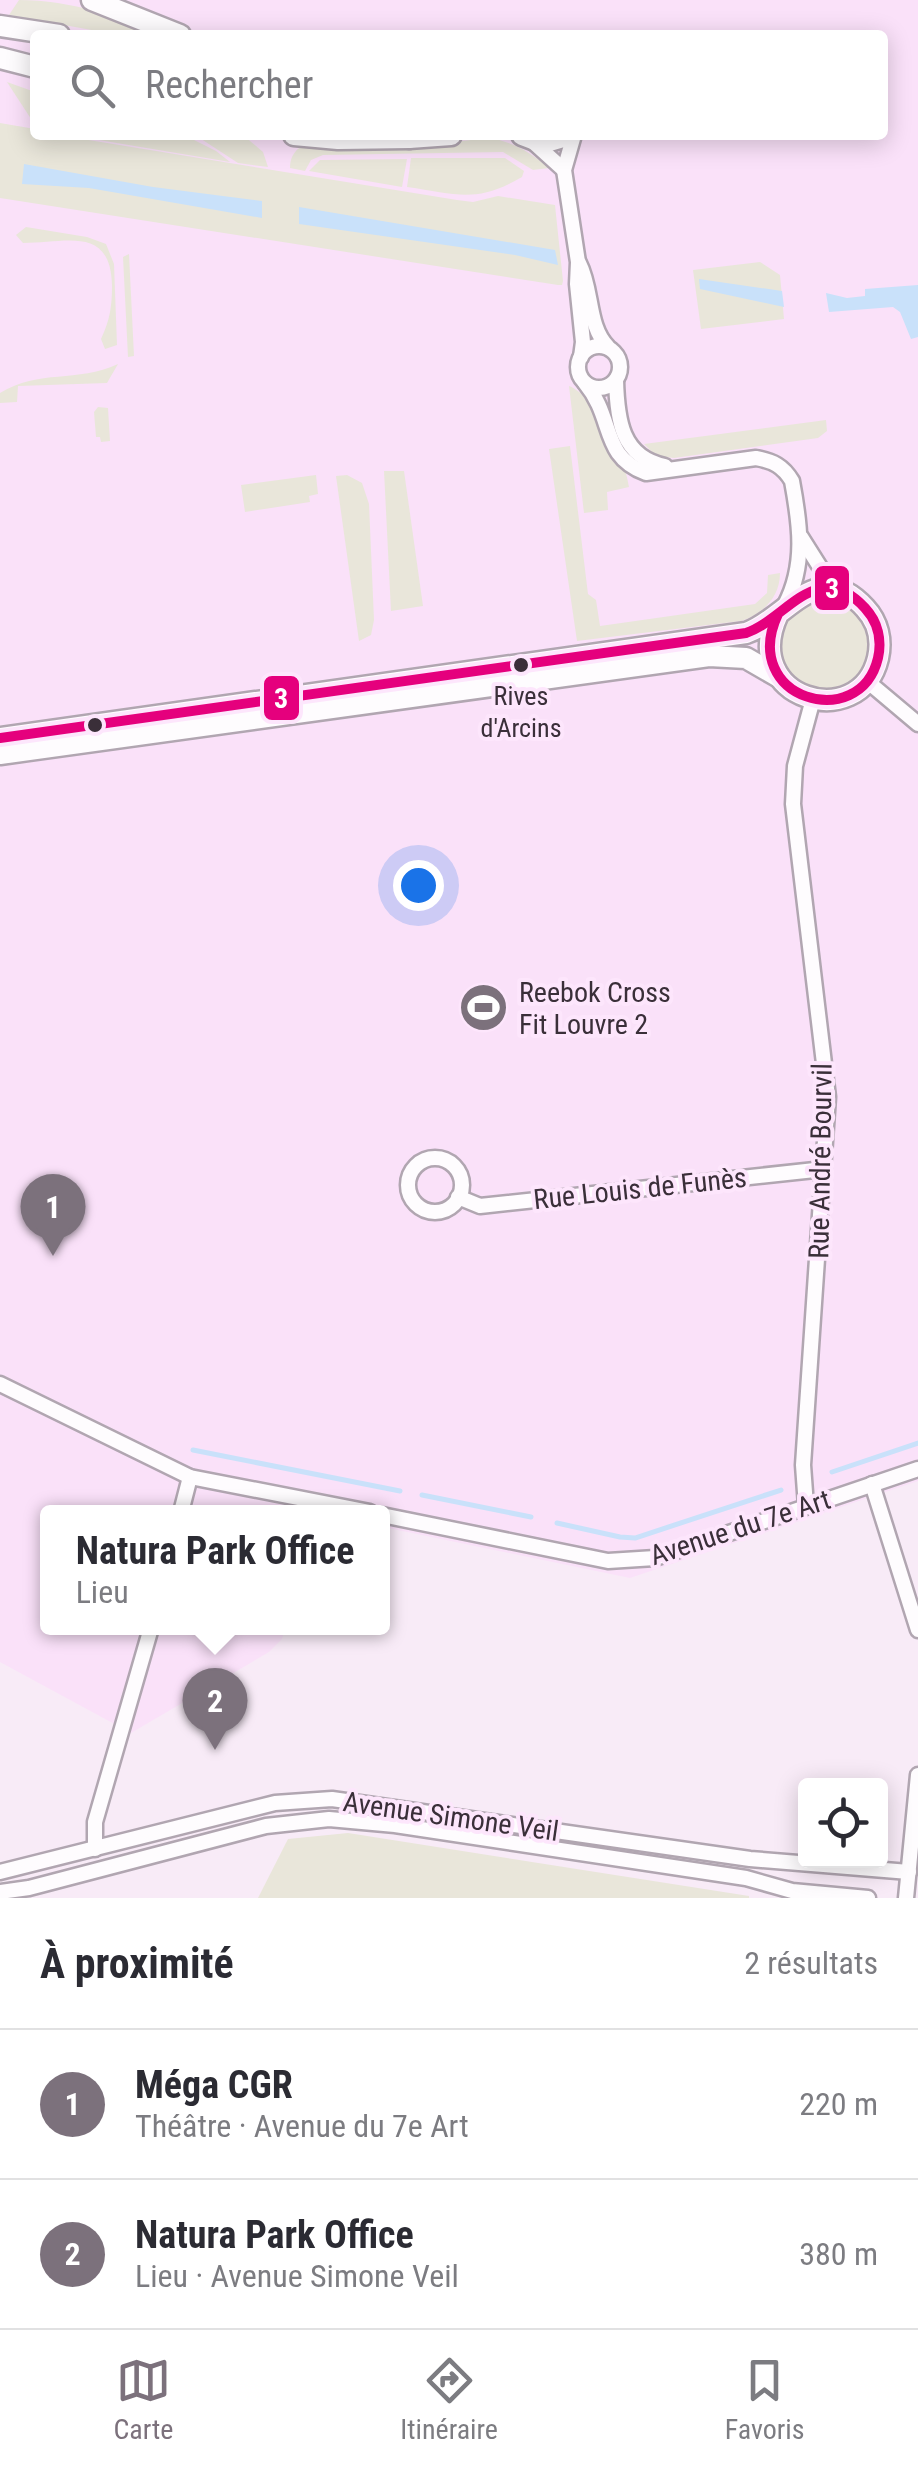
<!DOCTYPE html>
<html lang="fr">
<head>
<meta charset="utf-8">
<style>
  :root { --surface:#fff; --page:#f2f2f3; --text:#2b2b33; --muted:#7c7c81; --line:#e1e1e2; --accent:#7c717c }
  body { margin:0; font-family:"Roboto Condensed",sans-serif; background:var(--page); color:var(--text) }
  .controls { position:absolute; right:30px; bottom:30px; display:grid; overflow:hidden; border-radius:10px; box-shadow:0 5px 25px #0003 }
  .controls button { width:90px; height:90px; display:grid; place-items:center; padding:0; border:0; border-bottom:2px solid var(--line); background:var(--surface); color:var(--text); font:50px sans-serif }
  .you { position:absolute; left:418px; top:885px; width:35px; height:35px; margin:-25px; border:8px solid #fff; border-radius:50%; background:#1a73e8; box-shadow:0 0 0 15px #1a73e833 }
  .badge { display:grid; place-items:center; width:65px; height:65px; border-radius:50%; background:var(--accent); color:#fff; font-size:32px; font-weight:700 }
  .pin { position:absolute; translate:-50% -82px; filter:drop-shadow(0 2px 5px #0008) }
  .pin::after { content:''; position:absolute; top:52px; width:35px; height:30px; background:inherit; clip-path:polygon(0 0,100% 0,50% 100%) }
  .popup { position:absolute; left:40px; top:1505px; width:350px; height:130px; box-sizing:border-box; display:grid; place-content:center; border-radius:10px; background:var(--surface); filter:drop-shadow(0 2px 8px #0005); font-size:32px; white-space:nowrap; color:var(--muted) }
  .popup b { font-size:38px; color:var(--text) }
  .popup::after { content:''; position:absolute; left:50%; top:100%; margin-left:-20px; border:20px solid transparent; border-top-color:var(--surface) }
  .list { margin:0; padding:0; list-style:none }
  h2 { display:flex; justify-content:space-between; align-items:center; height:130px; margin:0; padding:0 40px; font-size:42px }
  h2 small { font-size:32px; font-weight:400; color:var(--muted) }
  .list li { display:grid; grid-template-columns:65px 1fr auto; gap:30px; align-items:center; box-sizing:border-box; height:150px; padding:0 40px; border-top:2px solid var(--line) }
  .list b { display:block; font-size:38px; white-space:nowrap }
  .list p { margin:0; font-size:32px; white-space:nowrap; color:var(--muted) }
  .list em { font-size:32px; font-style:normal; color:var(--muted) }
  .icon { flex:none; width:55px; height:55px; fill:none; stroke:currentColor; stroke-width:2; stroke-linecap:round; stroke-linejoin:round }
  .map { position:relative; flex:none; width:918px; height:1898px; overflow:hidden }
  .search { position:absolute; background:var(--surface); box-shadow:0 5px 25px #0003; left:30px; right:30px; top:30px; height:110px; display:flex; align-items:center; gap:25px; box-sizing:border-box; padding:0 35px; border-radius:10px; color:var(--muted); font-size:38px }
  .sheet { height:430px; background:var(--surface) }
  nav { display:flex; justify-content:space-around; align-items:center; box-sizing:border-box; height:140px; border-top:2px solid var(--line); background:var(--surface); font-size:28px; color:var(--muted) }
  nav a { display:grid; justify-items:center; gap:5px }
  nav .on { color:var(--accent) }
  .map>svg:first-child { display:block }
  .built { fill:#fae1f9; fill-rule:evenodd }
  .green { fill:#e9e6da }
  .water { fill:#c9e1fa }
  .lines { fill:none; stroke-linecap:round; stroke-linejoin:round }
  .stream { stroke:#c9e1fa; stroke-width:5 }
  .street-casing { stroke:#b1a6b1; stroke-width:19 }
  .secondary-casing { stroke:#b1a6b1; stroke-width:25 }
  .street { stroke:#fefcfe; stroke-width:14 }
  .secondary { stroke:#fefcfe; stroke-width:20 }
  .bus-1-casing { stroke:#fde6fc; stroke-width:18 }
  .bus-1 { stroke:#e5007d; stroke-width:10 }
  .bus-dot { fill:#3a2f39; stroke:#fde6fc; stroke-width:4 }
  .labels { text-anchor:middle; stroke-width:8; stroke-linejoin:round; paint-order:stroke }
  .bus-label { font-size:26px; fill:#3a2f39; stroke:#fde6fc }
  .poi-label { font-size:28px; fill:#3a2f39; stroke:#fde6fc; text-anchor:start }
  .street-label { font-size:28px; fill:#3a2f39; stroke:#fde6fc }
  .line-badge { stroke:#fde6fc; stroke-width:4 }
  .badge-label { font-size:28px; text-anchor:middle; font-weight:bold; fill:#fff }
</style>
</head>
<body>
<div class="map">
<svg width="918" height="1898" viewBox="0 0 918 1898">
  <rect width="100%" height="100%" fill="#f8ebf7"/>
  <path class="built" d="M0,0h918v1481l-288,97 -247,-51 -1,-15h-334v116h237l-3,11 -13,13 -138,81 -131,-71zM35,35h848v100h-848z"/>
  <g class="green">
    <path d="M19,0c53,0 101,18 150,35h-50l-110,-20z"/>
    <path d="M7,82l28,10v33z"/>
    <path d="M0,123l35,6v6h23l399,65 16,2 25,-6 57,9 8,76 -1,4h-4l-558,-87z"/>
    <path d="M69,135h115l32,16 14,11z"/>
    <path d="M195,135h48l20,17 5,15 -30,-4z"/>
    <path d="M488,138c24,3 42,14 61,30l-16,2 -30,-18 -180,3 -12,5 -6,11 -15,-3c0,-13 6,-19 17,-25l121,2z"/>
    <path d="M411,158h94l19,13 -2,6c-46,27 -65,17 -115,10z"/>
    <path d="M407,159l-5,28 -93,-16 11,-11z"/>
    <path d="M26,227l61,10 19,7 8,20 3,81 -12,4 -4,-10c9,-19 11,-33 11,-53 -1,-61 -46,-43 -89,-43l-7,-8z"/>
    <path d="M129,254l5,102 -6,1 -5,-100z"/>
    <path d="M760,262l20,13 4,44 -83,10 -8,-59z"/>
    <path d="M118,364l-11,19 -89,3 -1,16 -17,1v-10c39,-24 77,-10 118,-29z"/>
    <path d="M569,386c27,10 57,74 60,101l-22,5 1,18 -24,3z"/>
    <path d="M98,407l10,1 2,33 -9,1 -1,-5h-4l-2,-25z"/>
    <path d="M826,420l1,11 -9,7 -144,20 -18,-2 -12,-12z"/>
    <path d="M570,446l18,148 8,6 4,26 155,-22 12,-11 1,-18 12,-2c0,24 -17,41 -39,48l-164,20 -28,-192z"/>
    <path d="M384,471h20l19,135 -32,5z"/>
    <path d="M316,475l2,19 -9,2 1,6 -65,10 -4,-27z"/>
    <path d="M347,475l15,8 7,21 5,116 -3,15 -12,6 -23,-165z"/>
    <path d="M832,600c36,10 55,52 25,81 -6,6 -20,10 -29,13l-38,-15c-4,-8 -12,-21 -12,-30 0,-31 25,-50 54,-49z"/>
    <path d="M348,1833l401,63v2h-491l30,-59z"/>
  </g>
  <g class="water">
    <path d="M24,164l129,23 109,14v17l-173,-30 -67,-4z"/>
    <path d="M299,207l256,43 3,15 -43,-10 -216,-31z"/>
    <path d="M699,279l83,12 2,16 -84,-18z"/>
    <path d="M918,285v52l-7,2 -11,-27 -7,-5 -64,5 -3,-19 21,5 18,-2v-7z"/>
  </g>
  <g class="lines">
    <g class="stream">
      <path d="M193,1450l207,41"/>
      <path d="M832,1472l86,-29"/>
      <path d="M422,1495l109,22"/>
      <path d="M557,1523l63,14 15,1 146,-48"/>
    </g>
    <defs>
      <g id="street">
        <path d="M574,135l-10,35 14,92 -1,22 6,58 -2,15"/>
        <path d="M532,141l32,29"/>
        <path d="M579,263c14,27 8,63 29,84"/>
        <circle cx="599" cy="367" r="21"/>
        <path d="M616,380c1,39 5,77 49,86"/>
        <path d="M585,383c30,36 15,73 61,90l110,-15c17,3 27,8 36,23 8,43 14,84 -7,124"/>
        <path d="M801,537l24,38 15,14"/>
        <path d="M867,681l51,43"/>
        <circle cx="435" cy="1185" r="27"/>
        <path d="M458,1197l22,9 344,-37"/>
        <path d="M0,1384l190,93 180,35"/>
        <path d="M872,1484l46,146"/>
        <path d="M806,1506l-3,-41 25,-368 -35,-293 2,-38 18,-67"/>
        <path d="M181,1512l9,-35"/>
        <path d="M382,1515l226,46 47,-3 263,-89"/>
        <path d="M95,1849v-27l56,-194"/>
        <path d="M0,1872l275,-69 57,-4 418,60 159,13"/>
        <path d="M0,1892l29,-4 237,-62 63,-7 66,6 351,53 46,13 76,7"/>
        <path d="M906,1898l12,-123"/>
      </g>
      <g id="secondary">
        <path d="M92,0l88,35"/>
        <path d="M0,26l59,9"/>
        <path d="M0,58l35,9"/>
        <path d="M294,135l44,4 71,-1"/>
        <path d="M398,135l11,3 42,-3"/>
        <path d="M522,135l21,8 27,-8"/>
        <path d="M0,738l746,-105c41,-14 71,-77 119,-25 13,14 17,32 13,50 -18,76 -140,41 -100,-44"/>
        <path d="M0,754l709,-98 37,2 33,19"/>
      </g>
    </defs>
    <use href="#street" class="street-casing"/>
    <use href="#secondary" class="secondary-casing"/>
    <use href="#street" class="street"/>
    <use href="#secondary" class="secondary"/>
    <defs>
      <path id="bus-1" d="M0,738l746,-105c41,-14 71,-77 119,-25 13,14 17,32 13,50 -18,76 -140,41 -100,-44"/>
    </defs>
    <use href="#bus-1" class="bus-1-casing"/>
    <use href="#bus-1" class="bus-1"/>
  </g>
  <defs>
    <symbol id="stadium-disc" viewBox="-11 -11 22 22"><circle r="9.5" fill="#7c717c" stroke="#fde6fc"/><path d="M0-5a6.5 5 0 1 0 0 10a6.5 5 0 1 0 0-10ZM-3.5-1.8h7v3.6h-7Z" fill="#fff"/></symbol>
  </defs>
  <g fill-rule="evenodd">
    <use href="#stadium-disc" x="456" y="980" width="55" height="55"/>
  </g>
  <g class="bus-dot">
    <circle cx="521" cy="665" r="9"/>
    <circle cx="95" cy="725" r="9"/>
  </g>
  <g class="labels">
    <g class="bus-label">
      <text x="521" y="705">Rives<tspan x="521" dy="32">d'Arcins</tspan></text>
    </g>
    <g class="poi-label">
      <text x="519" y="1002">Reebok Cross<tspan x="519" dy="32">Fit Louvre 2</tspan></text>
    </g>
    <g class="street-label">
      <text transform="translate(820 1161) rotate(-89)" y="10">Rue André Bourvil</text>
      <text transform="translate(640 1188) rotate(-6)" y="10">Rue Louis de Funès</text>
      <text transform="translate(740 1527) rotate(-18)" y="10">Avenue du 7e Art</text>
      <text transform="translate(451 1816) rotate(8)" y="10">Avenue Simone Veil</text>
    </g>
  </g>
  <g class="line-badge">
    <rect x="813" y="564" width="38" height="48" rx="10" fill="#e5007d"/>
    <rect x="262" y="674" width="39" height="48" rx="10" fill="#e5007d"/>
  </g>
  <g class="badge-label">
    <text x="832" y="598">3</text>
    <text x="281" y="708">3</text>
  </g>
</svg>
<div class="controls">
<button><svg class="icon" aria-label="locate" viewBox="0 0 24 24"><circle cx="12" cy="12" r="6"/><path d="M12 2v4M12 18v4M2 12h4M18 12h4"/></svg></button>
</div>
<div class="you"></div>
<div class="pin badge" style="left:53px;top:1256px">1</div>
<div class="pin badge" style="left:215px;top:1750px">2</div>
<div class="popup"><b>Natura Park Office</b>Lieu</div>
<div class="search"><svg class="icon" aria-label="search" viewBox="0 0 24 24"><circle cx="10" cy="10" r="6"/><path d="M15 15l6 6"/></svg>Rechercher</div>
</div>
<section class="sheet">
<h2>À proximité<small>2 résultats</small></h2>
<ul class="list">
<li><span class="badge">1</span><div><b>Méga CGR</b><p>Théâtre · Avenue du 7e Art</p></div><em>220 m</em></li>
<li><span class="badge">2</span><div><b>Natura Park Office</b><p>Lieu · Avenue Simone Veil</p></div><em>380 m</em></li>
</ul>
</section>
<nav>
<a class="on"><svg class="icon" aria-label="map" viewBox="0 0 24 24"><path d="M3 6l6-2 6 2 6-2v14l-6 2-6-2-6 2zM9 4v14M15 6v14"/></svg>Carte</a>
<a><svg class="icon" aria-label="directions" viewBox="0 0 24 24"><path d="M12 3l9 9-9 9-9-9zM9 14v-3h6M13 9l2 2-2 2"/></svg>Itinéraire</a>
<a><svg class="icon" aria-label="saved" viewBox="0 0 24 24"><path d="M7 4h10v16l-5-4-5 4z"/></svg>Favoris</a>
</nav>
</body>
</html>
